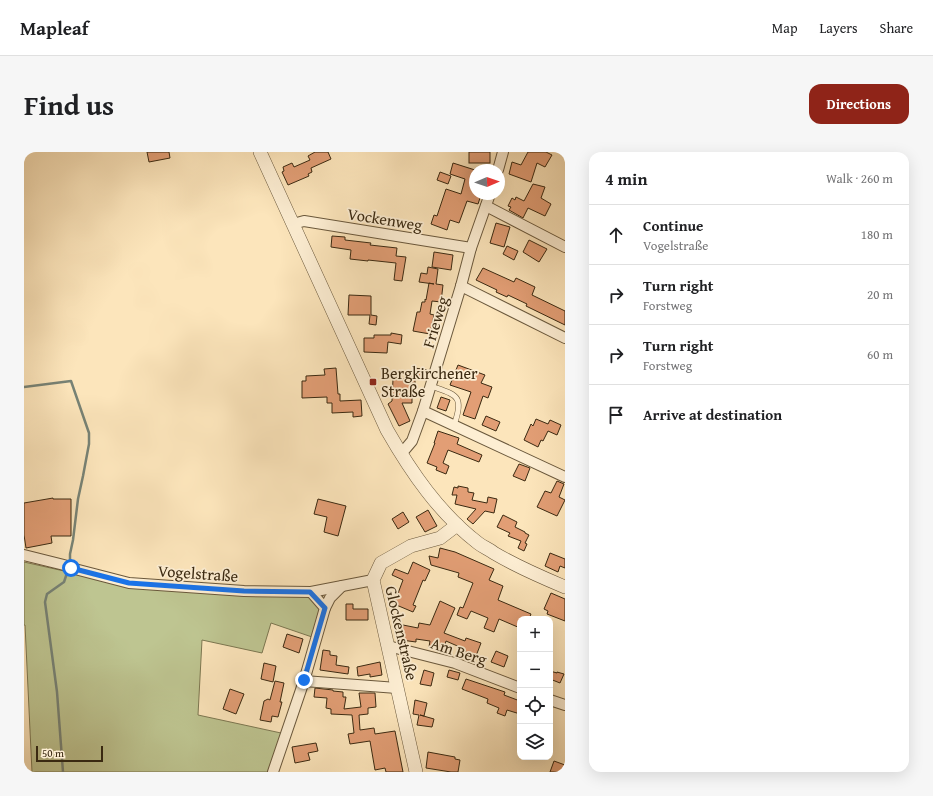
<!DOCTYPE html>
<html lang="en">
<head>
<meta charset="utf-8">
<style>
  :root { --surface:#fff; --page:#f6f6f6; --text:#202124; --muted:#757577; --line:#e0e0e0; --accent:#8f2418 }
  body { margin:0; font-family:"Gentium Book Plus",serif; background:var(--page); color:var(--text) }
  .controls { position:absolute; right:12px; bottom:12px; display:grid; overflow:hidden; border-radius:8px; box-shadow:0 4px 16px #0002 }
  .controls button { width:36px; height:36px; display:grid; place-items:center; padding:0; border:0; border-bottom:1px solid var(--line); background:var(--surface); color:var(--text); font:20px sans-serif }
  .compass { position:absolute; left:445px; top:12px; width:36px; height:36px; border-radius:50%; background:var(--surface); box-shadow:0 4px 16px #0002; rotate:88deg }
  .scale { position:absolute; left:12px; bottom:10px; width:67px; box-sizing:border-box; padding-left:4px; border:2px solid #3a2911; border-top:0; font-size:11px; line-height:14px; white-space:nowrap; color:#3a2911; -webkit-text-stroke:3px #fdeed3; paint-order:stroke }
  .stop { position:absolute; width:12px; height:12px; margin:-9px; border:3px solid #1a73e8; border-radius:50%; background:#fff }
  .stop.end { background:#1a73e8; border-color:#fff; box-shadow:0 1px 4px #0008 }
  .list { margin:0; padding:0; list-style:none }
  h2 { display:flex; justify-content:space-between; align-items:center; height:52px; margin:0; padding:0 16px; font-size:17px }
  h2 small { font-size:13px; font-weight:400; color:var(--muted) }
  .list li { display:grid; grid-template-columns:26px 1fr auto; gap:12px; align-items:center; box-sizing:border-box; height:60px; padding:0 16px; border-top:1px solid var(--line) }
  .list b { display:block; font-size:15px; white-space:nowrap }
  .list p { margin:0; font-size:13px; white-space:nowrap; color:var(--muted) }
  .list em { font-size:13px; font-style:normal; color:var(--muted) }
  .icon { flex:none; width:22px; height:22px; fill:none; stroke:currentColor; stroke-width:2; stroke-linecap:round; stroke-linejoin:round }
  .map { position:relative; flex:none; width:541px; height:620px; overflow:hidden; border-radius:12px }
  header { display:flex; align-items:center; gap:24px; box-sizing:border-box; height:56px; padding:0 20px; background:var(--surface); border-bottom:1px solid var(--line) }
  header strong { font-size:19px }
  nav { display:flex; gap:22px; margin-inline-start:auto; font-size:14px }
  .intro { display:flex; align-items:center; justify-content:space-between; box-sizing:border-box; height:96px; padding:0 24px }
  h1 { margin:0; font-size:28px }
  .button { padding:10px 18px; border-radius:12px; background:var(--accent); color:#fff; font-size:14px; font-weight:700 }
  main { display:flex; gap:24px; padding:0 24px }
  aside { flex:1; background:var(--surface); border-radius:12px; box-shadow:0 4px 16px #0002 }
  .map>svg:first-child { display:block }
  .green { fill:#bec591; stroke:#7c7751 }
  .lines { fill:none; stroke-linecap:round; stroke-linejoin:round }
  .stream { stroke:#778275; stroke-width:2.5 }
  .building { fill:#e29e75; stroke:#3a2911 }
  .service-casing { stroke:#6a583c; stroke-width:6 }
  .minor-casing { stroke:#6a583c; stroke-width:12 }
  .tertiary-casing { stroke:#6a583c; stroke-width:14 }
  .service { stroke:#fdeed3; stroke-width:5 }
  .minor { stroke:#fdeed3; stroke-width:10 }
  .tertiary { stroke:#fdeed3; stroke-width:13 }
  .route { stroke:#1a73e8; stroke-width:5 }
  .poi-dot { fill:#8f2418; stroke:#fdeed3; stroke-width:1.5 }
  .labels { text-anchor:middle; stroke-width:3.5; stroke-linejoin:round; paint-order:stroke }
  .street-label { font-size:16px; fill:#3a2911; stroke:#fdeed3 }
  .poi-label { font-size:16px; fill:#3a2911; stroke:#fdeed3; text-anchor:start }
</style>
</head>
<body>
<header>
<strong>Mapleaf</strong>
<nav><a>Map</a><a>Layers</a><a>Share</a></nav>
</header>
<div class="intro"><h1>Find us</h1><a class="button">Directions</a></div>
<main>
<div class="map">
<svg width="541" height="620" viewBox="0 0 541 620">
  <rect width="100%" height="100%" fill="#fce5bb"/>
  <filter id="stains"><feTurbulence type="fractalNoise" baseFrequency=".005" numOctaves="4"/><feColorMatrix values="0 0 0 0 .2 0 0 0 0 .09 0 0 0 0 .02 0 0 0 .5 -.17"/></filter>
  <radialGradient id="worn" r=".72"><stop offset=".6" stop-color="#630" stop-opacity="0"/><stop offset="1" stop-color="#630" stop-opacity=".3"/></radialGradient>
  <path class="green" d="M0,410l40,9 65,9 114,9 82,-1 -13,49 -41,-14 -9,30 -60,-13 -4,75 83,18 -12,39h-237l-7,-147h-1z"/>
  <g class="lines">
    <g class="stream">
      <path d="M0,235l47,-6 18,52v11l-6,32 -5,23 -5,41 -3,14v7l-1,4"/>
      <path d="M39,620l-6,-80 -12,-90 2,-8 17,-12 4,-12"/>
    </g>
  </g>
  <g class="building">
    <path d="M123,0h22l1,6 -21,4z"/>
    <path d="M291,0h13l3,7 -20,9 1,4 -4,2 1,2 -21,9 -6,-13 2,-1 -1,-4 9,-4 2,4 16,-7 -2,-4z"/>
    <rect x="445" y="0" width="21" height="11"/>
    <path d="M504,0h18l6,3 -7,12 -8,-4 -6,19 -22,-8 3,-12 9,3z"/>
    <path d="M429,11l22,7v24l6,1 -3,9 -11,-3 -8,22 -9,-3 -3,10 -16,-6 3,-9 3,1 9,-27 15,5 4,-15 -15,-5z"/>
    <path d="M416,20l11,4 -3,8 -11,-4z"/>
    <path d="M509,32l12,3 -4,11 10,6 -6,12 -17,-8 -5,10 -14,-8 2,-3 -3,-1 4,-8 3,2 1,-3 8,4z"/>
    <path d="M472,71l14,4 -6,20 -14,-4z"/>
    <path d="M308,84l13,1v3l26,3 -1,2 27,3 -1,8 10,1 -4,24 -8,-1 2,-17 -28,-3v1l-18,-2 1,-9 -20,-3z"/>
    <path d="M505,88l18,9 -8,13 -16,-10z"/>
    <path d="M483,94l11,5 -4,9 -11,-6z"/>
    <path d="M410,100l19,3 -2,15 -19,-3z"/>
    <path d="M404,115l10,2 -2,15 7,1 -2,17 -9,-1 -2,13 4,1 -4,19 -17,-3 4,-19h3l2,-10h3v-3l1,1 3,-17 5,1 -15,-2 2,-9 6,1z"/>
    <path d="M459,116l31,14 2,-4 19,9 -3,8 33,16v14l-39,-19 1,-2 -19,-9 -1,2 -11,-5 1,-2 -21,-10z"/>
    <path d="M325,143l22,1v19l6,1 -1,9 -7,-1 1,-9h-22z"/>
    <path d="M367,181l11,2 -1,9 -13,-2 -1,11 -23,-1v-14h10v-3h17z"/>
    <path d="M434,213l27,10 -4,8 11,4 -4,11 -5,-2 -8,23 -12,-4 8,-23 -21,-7z"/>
    <path d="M312,216l2,26h2v7l21,-1 1,16 -9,1v-5l-21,1v-10h-5v-6l-25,1v-17h4v-5l19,-1 -1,-6z"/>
    <path d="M391,216l12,2 -2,9h-10v4h-3v20h-10l8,18 -11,5 -11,-22 4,-3 1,-22h14v-8h8z"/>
    <path d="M417,245l9,3 -4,11 -9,-3z"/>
    <path d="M462,264l14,6 -4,9 -14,-6z"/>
    <path d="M512,267l12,5 2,-4 11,5 -4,10 -9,-4 -5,10 -2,-1 -3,7 -14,-7 7,-16 2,2z"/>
    <path d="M414,279l21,7 -2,6 25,11 -3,7 -31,-12 -5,13 6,3 -3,8 -10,-4 1,-3 -10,-4 8,-20h-1z"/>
    <path d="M495,312l11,4 -5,13 -12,-5z"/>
    <path d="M533,329l7,3 -5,13 6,3 -8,16 -20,-9 8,-16 6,2z"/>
    <path d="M434,334l10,2v4l6,1 -2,7 15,3 1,-6 9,2 -3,14 -9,-2 -12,13 -6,-5 9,-10 -21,-5 2,-9h-5l2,-8 4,1z"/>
    <path d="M29,346v1h18v37h-20l1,7 -26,5 -2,-13v-32z"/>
    <path d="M294,347l28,7 -8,30 -14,-4 3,-15 -13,-3z"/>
    <path d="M404,358l9,16 -12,6 -9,-15z"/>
    <path d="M379,360l6,10 -11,7 -6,-10z"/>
    <path d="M479,363l14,7 -2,5 10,5v1l4,2 -4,8 2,1 -3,7 -6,-3 3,-7 -13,-5 2,-3 -13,-6z"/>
    <path d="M416,396l15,4 39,17 -5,11 14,6 -5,14 33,14 -2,5h-9v9l-21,-9 -5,13 -10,-4 4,-10 -17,-7 -4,8 -10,-4 3,-8 3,1 10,-25 -15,-6 1,-4 -28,-8 -2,-9 9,2z"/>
    <path d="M526,401l15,6v9l-5,-2 -2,6 -13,-6z"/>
    <path d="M389,410l17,8 -5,11 -2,-1 -10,25 3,1 -3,6 -19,-8 9,-24 -11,-5 3,-6 13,5z"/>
    <path d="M527,441l14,6v22l-18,-7 1,-3 -4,-2z"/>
    <path d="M416,449l15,7 -11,25 21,8 1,-3 15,5 -5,13 -15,-6 1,-2 -16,-7 -3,10 -14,-4 1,-6 -14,-2v3l-15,-2 2,-15 15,3 1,-5 11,2z"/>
    <path d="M322,452h7v5h15v11h-22z"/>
    <path d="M263,482l16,5 -4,14 -16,-6z"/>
    <path d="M299,498l7,1v4l7,1 -1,9 13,2 -1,7 -28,-4z"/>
    <path d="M472,499l12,5 -4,11 -13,-5z"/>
    <path d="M356,510l2,13 -12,2v-3l-12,2 -1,-9z"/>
    <path d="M240,511l12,3 -3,16 -12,-3z"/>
    <path d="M400,518l10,3 -3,13 -11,-2z"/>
    <path d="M425,518l11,3 -2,7 -11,-3z"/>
    <path d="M526,519l7,2v-1l7,2 -4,9 -10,-4z"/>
    <path d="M442,527l39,13 -1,3 16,6v13l-13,-4 -2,6 -8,-3 2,-5 -12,-5 1,-4 -26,-10z"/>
    <path d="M251,529l9,2 -4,19h2l-4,15 -6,-1 -1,6 -11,-2 4,-19 4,-2 2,1z"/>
    <path d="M291,536l18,2v1l10,1v5h3l-2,12 17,-2 -2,-14h16l1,14 -8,1v6l-9,1 1,15 14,-2 1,6 20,-3 8,41h-17l-1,-4 -10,2 -5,-29 -20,3 -2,-10 6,-1 -2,-18 -21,-1v-5l-5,-1 1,-10 -13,-1z"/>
    <path d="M206,537l14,5 -8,20 -13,-5z"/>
    <path d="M391,548l12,3 -3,13 -4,-1 14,4 -2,8 -15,-2 2,-10 -6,-1z"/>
    <path d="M292,591l2,8 -10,2 2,7 -15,3 -3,-16z"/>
    <path d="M404,600l27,5v2l5,1 -2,12h-7l-25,-4z"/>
    <path d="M530,609l11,4v7h-15z"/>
  </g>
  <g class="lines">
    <defs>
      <path id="service" d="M407,234c25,9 34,9 23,39"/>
      <g id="minor">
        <path d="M474,18l5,-18"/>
        <path d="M462,54l79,41"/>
        <path d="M269,72l11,-3 167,27"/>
        <path d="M437,134l104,52"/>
        <path d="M399,259l142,66"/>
        <path d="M377,302l11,-13 11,-30 38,-125 10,-38 19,-54"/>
        <path d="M0,403l40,10 7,3 58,15 115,8 67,1 62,-12"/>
        <path d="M301,456l5,-10 12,-12"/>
        <path d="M364,494l67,17 65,25"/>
        <path d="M280,529l93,7"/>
        <path d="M526,548l15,5"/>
        <path d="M249,620l31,-91 21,-73 -14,-16"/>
      </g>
      <g id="tertiary">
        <path d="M236,0l127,278c24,42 52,83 91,113 5,4 11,6 16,10 22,13 47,24 71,34"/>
        <path d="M392,620l-43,-192 8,-17 30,-17 29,-8 17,-13"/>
      </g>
    </defs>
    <use href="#service" class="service-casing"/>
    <use href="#minor" class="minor-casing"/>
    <use href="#tertiary" class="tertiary-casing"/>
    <use href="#service" class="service"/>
    <use href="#minor" class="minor"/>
    <use href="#tertiary" class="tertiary"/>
  </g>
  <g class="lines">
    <path class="route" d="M47,416l58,15 115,8 66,1 15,16 -21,72"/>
  </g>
  <rect class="poi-dot" x="345" y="226" width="8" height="8" rx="2"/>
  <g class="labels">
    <g class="street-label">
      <text transform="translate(361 67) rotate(9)" y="6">Vockenweg</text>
      <text transform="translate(411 170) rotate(-73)" y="6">Frieweg</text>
      <text transform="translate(174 421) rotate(4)" y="6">Vogelstraße</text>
      <text transform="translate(378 481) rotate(77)" y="6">Glockenstraße</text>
      <text transform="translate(435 499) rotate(18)" y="6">Am Berg</text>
    </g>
    <g class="poi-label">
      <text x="357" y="227">Bergkirchener<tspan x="357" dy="18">Straße</tspan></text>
    </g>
  </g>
  <rect width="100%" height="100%" filter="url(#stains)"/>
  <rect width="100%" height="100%" fill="url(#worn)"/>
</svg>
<div class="controls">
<button>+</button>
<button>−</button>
<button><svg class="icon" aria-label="locate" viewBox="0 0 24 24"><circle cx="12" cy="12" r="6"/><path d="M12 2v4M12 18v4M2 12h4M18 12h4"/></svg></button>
<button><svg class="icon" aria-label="layers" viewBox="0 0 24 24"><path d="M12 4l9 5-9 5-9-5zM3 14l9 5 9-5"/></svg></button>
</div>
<svg class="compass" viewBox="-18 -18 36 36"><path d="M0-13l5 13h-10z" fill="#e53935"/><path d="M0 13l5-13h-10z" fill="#757577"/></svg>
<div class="scale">50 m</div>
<div class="stop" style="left:47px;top:416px"></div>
<div class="stop end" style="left:280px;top:528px"></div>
</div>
<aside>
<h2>4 min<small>Walk · 260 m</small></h2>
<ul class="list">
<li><svg class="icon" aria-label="ahead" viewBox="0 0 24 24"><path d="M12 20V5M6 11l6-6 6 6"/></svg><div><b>Continue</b><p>Vogelstraße</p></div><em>180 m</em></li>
<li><svg class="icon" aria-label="right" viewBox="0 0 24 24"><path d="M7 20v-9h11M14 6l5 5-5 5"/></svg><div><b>Turn right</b><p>Forstweg</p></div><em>20 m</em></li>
<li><svg class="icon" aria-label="right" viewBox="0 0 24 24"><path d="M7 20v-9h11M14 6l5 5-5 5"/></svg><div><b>Turn right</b><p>Forstweg</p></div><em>60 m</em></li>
<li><svg class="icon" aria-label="arrive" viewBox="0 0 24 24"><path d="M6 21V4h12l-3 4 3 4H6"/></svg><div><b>Arrive at destination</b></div></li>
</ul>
</aside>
</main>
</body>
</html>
